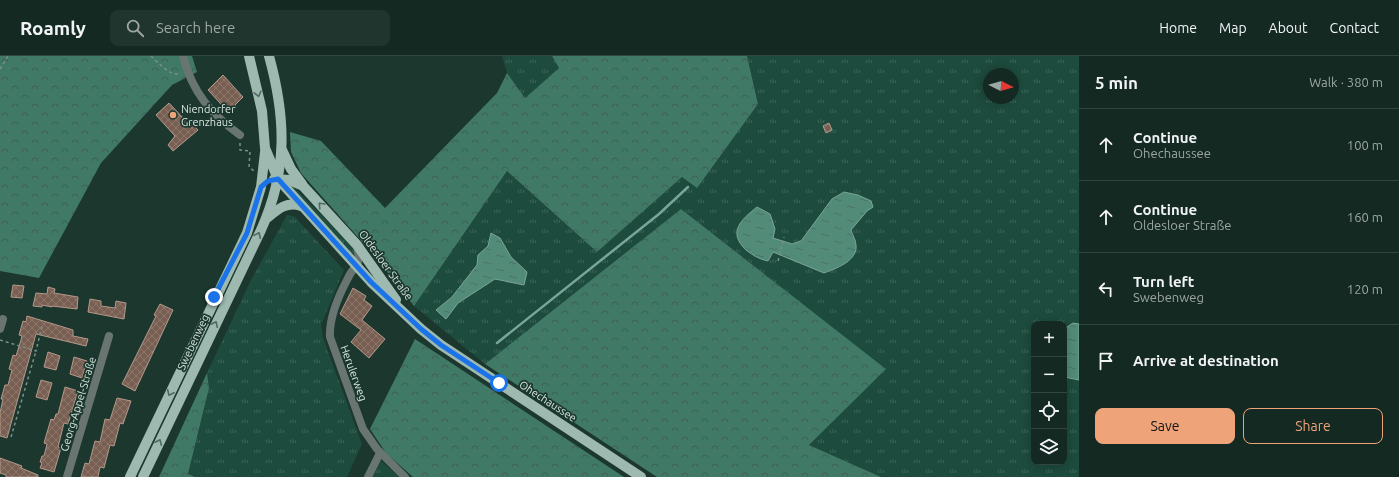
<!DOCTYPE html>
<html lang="en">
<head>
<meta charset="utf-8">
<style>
  :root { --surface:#142922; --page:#21352f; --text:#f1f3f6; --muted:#9da6a5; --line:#334540; --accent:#efa378 }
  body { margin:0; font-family:Ubuntu,sans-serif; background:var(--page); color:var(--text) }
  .controls { position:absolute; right:12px; bottom:12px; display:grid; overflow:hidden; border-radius:8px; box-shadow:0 2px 10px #0003 }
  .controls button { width:36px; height:36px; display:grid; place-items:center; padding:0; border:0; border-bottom:1px solid var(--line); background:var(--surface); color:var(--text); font:20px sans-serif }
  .compass { position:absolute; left:983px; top:12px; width:36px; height:36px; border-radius:50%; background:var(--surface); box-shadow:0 2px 10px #0003; rotate:96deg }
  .stop { position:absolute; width:12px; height:12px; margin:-9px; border:3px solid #1a73e8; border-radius:50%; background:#fff }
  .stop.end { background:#1a73e8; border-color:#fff; box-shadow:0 1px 4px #0008 }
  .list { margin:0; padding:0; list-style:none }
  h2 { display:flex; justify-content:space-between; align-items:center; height:52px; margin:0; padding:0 16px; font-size:17px }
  h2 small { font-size:13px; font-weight:400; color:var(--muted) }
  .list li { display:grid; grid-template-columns:26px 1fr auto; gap:12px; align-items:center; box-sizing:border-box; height:72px; padding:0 16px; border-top:1px solid var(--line) }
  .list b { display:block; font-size:15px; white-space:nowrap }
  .list p { margin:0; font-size:13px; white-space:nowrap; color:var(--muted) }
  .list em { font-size:13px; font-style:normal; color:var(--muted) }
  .actions { display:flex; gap:8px; padding:12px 16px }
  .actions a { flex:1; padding:9px 0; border:1px solid var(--accent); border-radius:8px; text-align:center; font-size:14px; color:var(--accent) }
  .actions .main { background:var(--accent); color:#111 }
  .icon { flex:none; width:22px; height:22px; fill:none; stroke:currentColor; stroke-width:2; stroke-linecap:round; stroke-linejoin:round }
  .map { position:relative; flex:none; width:1079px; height:421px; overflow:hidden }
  header { display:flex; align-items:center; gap:24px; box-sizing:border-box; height:56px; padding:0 20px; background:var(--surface); border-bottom:1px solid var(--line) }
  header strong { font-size:19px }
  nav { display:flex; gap:22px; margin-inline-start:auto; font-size:14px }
  .search { width:280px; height:36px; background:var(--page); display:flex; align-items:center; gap:10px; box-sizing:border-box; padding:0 14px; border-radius:8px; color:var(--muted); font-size:15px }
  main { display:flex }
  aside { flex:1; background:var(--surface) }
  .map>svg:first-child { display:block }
  .grass { fill:url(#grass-tufts); fill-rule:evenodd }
  .forest { fill:url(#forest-crowns) }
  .water { fill:url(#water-ripples); stroke:#79a697 }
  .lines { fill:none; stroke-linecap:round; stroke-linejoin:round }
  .stream { stroke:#79a697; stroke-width:2.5 }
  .building { fill:url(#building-cross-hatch); stroke:#b5998b }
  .path { stroke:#7b928a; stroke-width:1.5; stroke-dasharray:3 3; stroke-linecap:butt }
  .street { stroke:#687570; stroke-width:8 }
  .primary { stroke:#9eb9af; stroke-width:10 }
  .oneway { stroke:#4f6b62 }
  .route { stroke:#1a73e8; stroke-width:5 }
  .poi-dot { fill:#efa378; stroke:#1b372e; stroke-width:1.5 }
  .labels { text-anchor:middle; stroke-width:3.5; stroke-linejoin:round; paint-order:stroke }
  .poi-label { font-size:11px; fill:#d4e5de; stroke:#1b372e; text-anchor:start }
  .street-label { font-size:11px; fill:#d4e5de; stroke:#1b372e }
</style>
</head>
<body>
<header>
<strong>Roamly</strong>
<div class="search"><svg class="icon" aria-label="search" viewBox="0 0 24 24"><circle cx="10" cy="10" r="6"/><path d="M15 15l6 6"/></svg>Search here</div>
<nav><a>Home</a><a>Map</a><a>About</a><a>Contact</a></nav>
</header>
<main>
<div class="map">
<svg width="1079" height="421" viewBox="0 0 1079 421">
  <defs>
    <pattern id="grass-tufts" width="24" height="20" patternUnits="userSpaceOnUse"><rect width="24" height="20" fill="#1d4b3d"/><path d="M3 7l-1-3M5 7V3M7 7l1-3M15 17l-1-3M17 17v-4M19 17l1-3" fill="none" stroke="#3d6559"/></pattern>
    <pattern id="forest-crowns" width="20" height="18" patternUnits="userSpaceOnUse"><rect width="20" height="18" fill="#407966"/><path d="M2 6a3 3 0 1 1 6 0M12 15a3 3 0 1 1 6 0" fill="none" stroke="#405f54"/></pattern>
    <pattern id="water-ripples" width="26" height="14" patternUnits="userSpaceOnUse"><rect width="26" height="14" fill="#528b78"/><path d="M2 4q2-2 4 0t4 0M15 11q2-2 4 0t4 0" fill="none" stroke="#4c7265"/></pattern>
    <pattern id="building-cross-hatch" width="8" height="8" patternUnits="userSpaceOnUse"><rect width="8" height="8" fill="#785f52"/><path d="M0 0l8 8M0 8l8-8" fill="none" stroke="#8a766a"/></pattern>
  </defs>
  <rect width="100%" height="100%" fill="#1b372e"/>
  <g class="grass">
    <path d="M502,0h50l7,12 -34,30 -18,-25z"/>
    <path d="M747,0h332v421h-198l-72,-32 77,-76 -205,-160 -196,155 -71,-58 93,-135 90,81 85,-75 14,10 62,-83zM989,18h24v24h-24zM491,177l9,5 11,19 16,15 -32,7 -37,24 -21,7 15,-13 25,-32 1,-10 10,-9zM1034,268h30v138h-30z"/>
    <path d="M288,127l5,3 59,60 3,9 -2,1z"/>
    <path d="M287,159l7,1 50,54 -23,55 2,13 39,106 -15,33h-152l-7,-2 21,-87 -2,-15 43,-91z"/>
    <path d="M381,405l18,16h-26z"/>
  </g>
  <g class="forest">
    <path d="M0,0h192l5,16 -25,13 -71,78 -62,115 -39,-7z"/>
    <path d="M552,0h195l11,48 -61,84 -15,-11 -85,75 -90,-81 -93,135 -41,-52 -72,-81 -10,-21 -1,-20 31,9 64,67 112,-115 10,-20 18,25 34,-30z"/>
    <path d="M681,153l205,160 -77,76 72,32h-224l-172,-113z"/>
    <path d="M415,283l209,138h-211l-27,-24 -16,-24z"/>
    <path d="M207,317l2,15 -21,86 7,3h-36z"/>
  </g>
  <g class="water">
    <path d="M844,136l14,3 13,6 2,6 -6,4 -16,19c1,4 5,10 5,15 2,16 -21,24 -32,28l-51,-21 -5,9c-9,-2 -14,-5 -22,-11 -19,-18 -5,-30 11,-43l13,7 5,15 -2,9 19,6 9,-3 31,-42z"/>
    <path d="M491,177l9,5 11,19 16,15 -3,13 -29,-6 -37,24 -12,16 -10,-9 16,-13 25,-32 1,-10 10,-9z"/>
    <path d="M1073,267l6,1v56l-15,-3v-48z"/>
  </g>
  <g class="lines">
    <path class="stream" d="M497,287l162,-129 29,-27"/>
  </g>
  <g class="building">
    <path d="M223,19l20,22 -8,8 2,2 -7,7 -22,-24z"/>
    <path d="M169,47l16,17 2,-2 11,12 -25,21 -5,-6 7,-9 -19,-21z"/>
    <path d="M829,67l3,7 -6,3 -3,-7z"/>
    <path d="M13,229l11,1 -2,12 -11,-1z"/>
    <path d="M48,231l7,2 -1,4 24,4 -1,12 -25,-3v1l-10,-2v2l-9,-1 3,-13 11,1z"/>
    <path d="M353,232l13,8 -2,4 8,6 -10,14 23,19 -16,19 -18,-16 10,-12 -21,-16z"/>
    <path d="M90,243l11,2v5l14,2 1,-7 10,2 -2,16 -36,-7z"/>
    <path d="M160,248l13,6 -38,81 -13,-7 34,-68 -2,-1z"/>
    <path d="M27,260l46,14v6l15,3 -2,7 -50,-12 -29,104 -7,-2v-23l3,-14h-2l4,-14h3l4,-15 -3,-1 4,-14 3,1 5,-16 1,-4 -3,-1 4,-14 3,1z"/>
    <path d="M48,296l12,4 -4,14 -12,-3z"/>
    <path d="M74,301l13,4 -5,17 -12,-4z"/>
    <path d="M41,324l11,3 -5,17 -11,-3z"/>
    <path d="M65,331l13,4 -10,33 -4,-1 -6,24 3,1 -7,24 -14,-4 2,-5 -2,-1 2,-6h2l3,-12 -3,-1 7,-24 3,1 2,-6h2z"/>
    <path d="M117,342l14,3 -8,23 -3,-1 -6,23 -4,-1 -6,23 -4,-1 -2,10h-17l4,-14 4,1 6,-23 5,1 5,-23 5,1z"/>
    <path d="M0,402l22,8 -1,2 17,7v2h-32v-2l-6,-2z"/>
  </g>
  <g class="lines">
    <g class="path">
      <path d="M151,0c8,7 18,20 30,18"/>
      <path d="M0,13l8,-13"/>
      <path d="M240,87v7l10,1 -1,16 5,4"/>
      <path d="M778,205l6,-24"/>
      <path d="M0,284l36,11 6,-25"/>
      <path d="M11,381l25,-86"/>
    </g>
    <g class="street">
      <path d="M183,0c9,36 28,58 57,79"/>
      <path d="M357,190c5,22 -3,17 -10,34 -9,17 -18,38 -17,57l33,92 14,20 28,28"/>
      <path d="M0,273l3,-10"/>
      <path d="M67,421l42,-141"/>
      <path d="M368,421l12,-24"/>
    </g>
    <g class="primary">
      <path d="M249,0l13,55 3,37 13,31 93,103 50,47 20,16 200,132"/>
      <path d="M282,94l9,19 11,15"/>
      <path d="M274,123l15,1 14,6 54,59 39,55"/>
      <path d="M267,162c11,-9 20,-17 34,-12"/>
      <path d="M130,421l117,-244 14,-46 4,-35"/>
      <path d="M143,421l118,-247c27,-60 25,-112 8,-174"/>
    </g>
  </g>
  <defs><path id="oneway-chevron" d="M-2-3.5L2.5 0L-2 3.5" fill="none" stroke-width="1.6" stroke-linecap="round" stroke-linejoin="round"/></defs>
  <g class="oneway">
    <use href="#oneway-chevron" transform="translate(258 38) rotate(77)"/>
    <use href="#oneway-chevron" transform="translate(321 149) rotate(-133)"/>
    <use href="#oneway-chevron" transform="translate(258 179) rotate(-65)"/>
    <use href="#oneway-chevron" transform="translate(215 268) rotate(-65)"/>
    <use href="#oneway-chevron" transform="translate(170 337) rotate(115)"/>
    <use href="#oneway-chevron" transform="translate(159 386) rotate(-65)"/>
  </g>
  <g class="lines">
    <path class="route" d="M214,241l33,-64 14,-46 7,-6 10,-2 93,103 50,47 20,16 58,38"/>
  </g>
  <circle class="poi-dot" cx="173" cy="59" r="4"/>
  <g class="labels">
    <g class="poi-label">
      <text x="181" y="57">Niendorfer<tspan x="181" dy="13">Grenzhaus</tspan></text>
    </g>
    <g class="street-label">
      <text transform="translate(386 209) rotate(54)" y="4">Oldesloer Straße</text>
      <text transform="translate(193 286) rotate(-65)" y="4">Swebenweg</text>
      <text transform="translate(354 317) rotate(70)" y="4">Herulerweg</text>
      <text transform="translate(548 345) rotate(33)" y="4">Ohechaussee</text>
      <text transform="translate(78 348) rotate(-73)" y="4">Georg-Appel-Straße</text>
    </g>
  </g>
</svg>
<div class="controls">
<button>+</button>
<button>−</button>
<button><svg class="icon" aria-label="locate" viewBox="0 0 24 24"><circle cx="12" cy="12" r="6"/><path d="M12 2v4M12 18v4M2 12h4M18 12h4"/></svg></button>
<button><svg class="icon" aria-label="layers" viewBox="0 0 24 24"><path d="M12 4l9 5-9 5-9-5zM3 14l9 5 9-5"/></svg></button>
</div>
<svg class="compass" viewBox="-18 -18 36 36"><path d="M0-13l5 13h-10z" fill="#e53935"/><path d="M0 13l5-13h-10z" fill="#9da6a5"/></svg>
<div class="stop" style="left:499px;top:327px"></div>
<div class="stop end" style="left:214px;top:241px"></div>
</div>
<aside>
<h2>5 min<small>Walk · 380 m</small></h2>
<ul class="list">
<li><svg class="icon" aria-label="ahead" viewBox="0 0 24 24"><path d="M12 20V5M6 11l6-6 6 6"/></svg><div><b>Continue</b><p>Ohechaussee</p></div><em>100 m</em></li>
<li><svg class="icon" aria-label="ahead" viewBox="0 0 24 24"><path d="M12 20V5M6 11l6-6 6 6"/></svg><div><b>Continue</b><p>Oldesloer Straße</p></div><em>160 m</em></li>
<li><svg class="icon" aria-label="left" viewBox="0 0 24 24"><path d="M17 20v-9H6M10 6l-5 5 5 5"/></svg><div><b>Turn left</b><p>Swebenweg</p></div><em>120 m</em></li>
<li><svg class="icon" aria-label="arrive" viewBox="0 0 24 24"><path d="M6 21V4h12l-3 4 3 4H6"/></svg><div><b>Arrive at destination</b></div></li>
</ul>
<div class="actions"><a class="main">Save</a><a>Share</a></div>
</aside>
</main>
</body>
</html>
